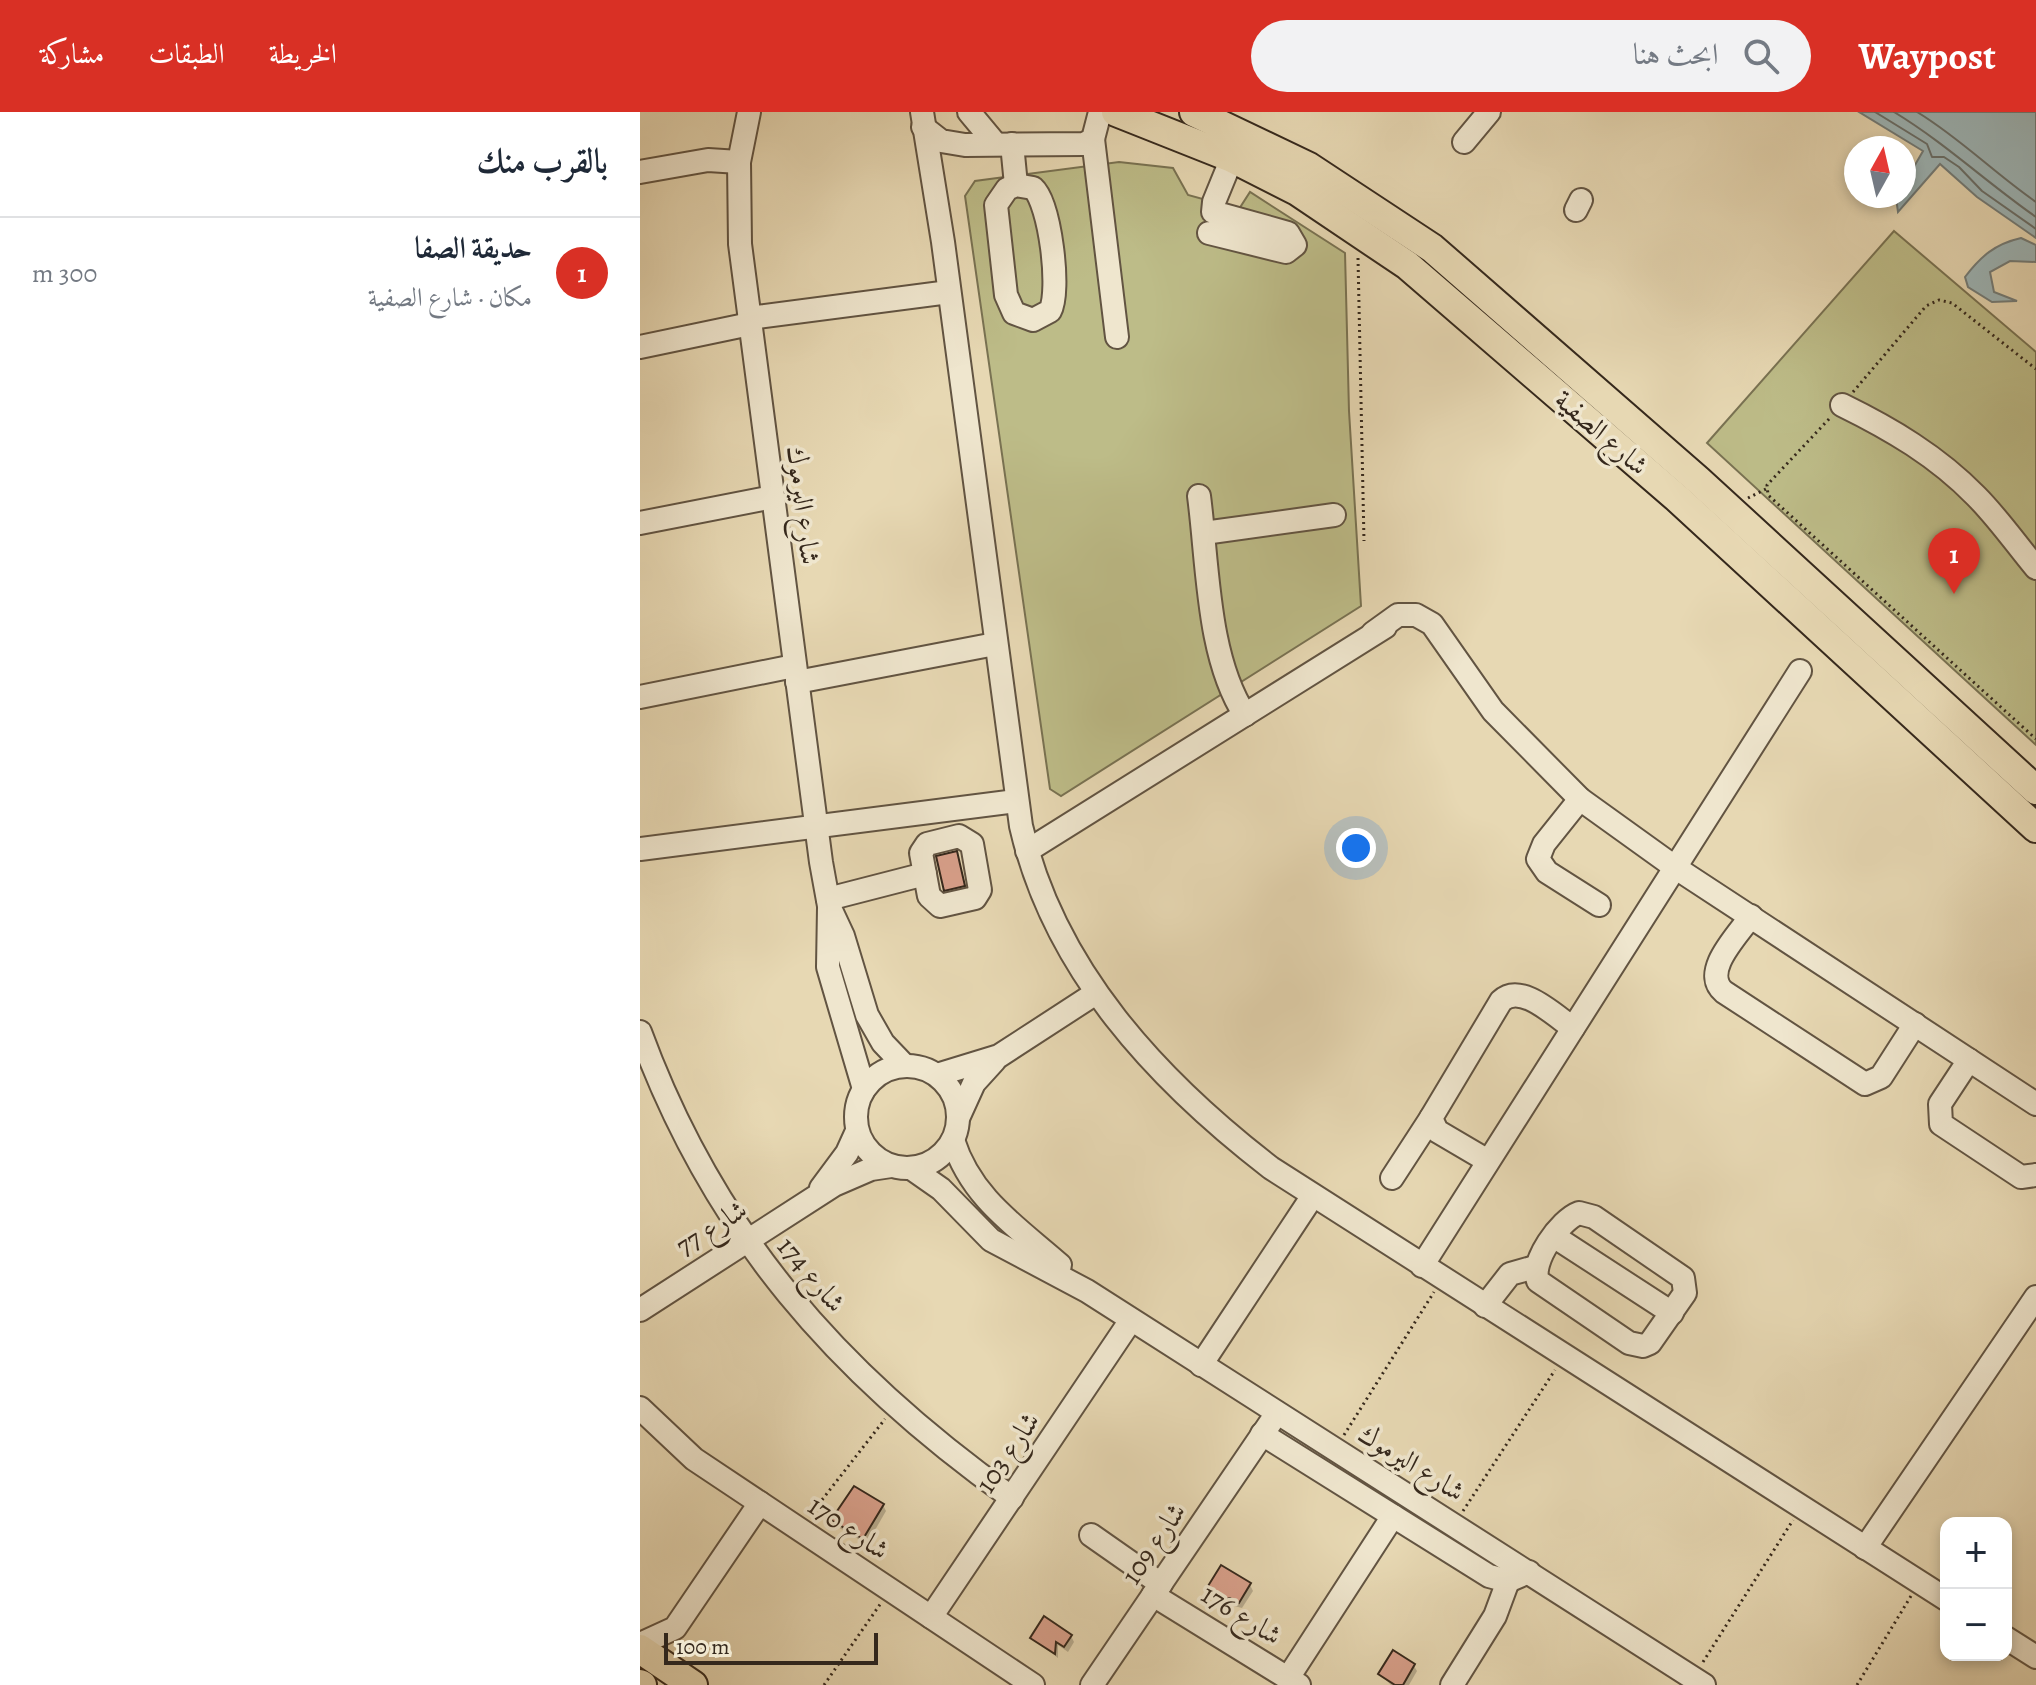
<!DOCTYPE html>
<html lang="ar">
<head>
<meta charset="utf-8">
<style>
  :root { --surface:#fff; --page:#f2f2f3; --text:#1f2937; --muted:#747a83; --line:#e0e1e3; --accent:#d93025 }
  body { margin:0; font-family:Alegreya,Amiri,serif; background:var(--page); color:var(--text); direction:rtl }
  .controls { position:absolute; right:24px; bottom:24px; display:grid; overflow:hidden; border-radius:16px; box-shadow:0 4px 12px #0003 }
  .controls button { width:72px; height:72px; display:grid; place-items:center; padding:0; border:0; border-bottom:2px solid var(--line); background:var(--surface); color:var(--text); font:40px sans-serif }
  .compass { position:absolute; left:1204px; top:24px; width:72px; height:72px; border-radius:50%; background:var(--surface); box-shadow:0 4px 12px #0003; rotate:8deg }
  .scale { position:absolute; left:24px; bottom:20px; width:214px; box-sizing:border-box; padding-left:8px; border:4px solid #35281c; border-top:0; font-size:22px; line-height:28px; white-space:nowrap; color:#35281c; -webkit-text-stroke:6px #efe6ce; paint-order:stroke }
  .you { position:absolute; left:716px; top:736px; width:28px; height:28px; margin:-20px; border:6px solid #fff; border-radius:50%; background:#1a73e8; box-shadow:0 0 0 12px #1a73e833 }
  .badge { display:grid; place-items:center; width:52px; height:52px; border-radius:50%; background:var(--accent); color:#fff; font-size:26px; font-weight:700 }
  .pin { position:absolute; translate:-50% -66px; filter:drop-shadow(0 2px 4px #0008) }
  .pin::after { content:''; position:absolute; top:42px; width:28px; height:24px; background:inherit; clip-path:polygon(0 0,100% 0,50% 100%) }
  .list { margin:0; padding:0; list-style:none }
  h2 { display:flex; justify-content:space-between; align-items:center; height:104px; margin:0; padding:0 32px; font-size:34px }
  h2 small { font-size:26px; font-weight:400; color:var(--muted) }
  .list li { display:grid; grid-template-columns:52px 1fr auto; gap:24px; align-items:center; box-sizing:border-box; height:112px; padding:0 32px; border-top:2px solid var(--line) }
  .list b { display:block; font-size:30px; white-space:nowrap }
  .list p { margin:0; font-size:26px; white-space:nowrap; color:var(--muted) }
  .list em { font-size:26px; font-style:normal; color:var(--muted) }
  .icon { flex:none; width:44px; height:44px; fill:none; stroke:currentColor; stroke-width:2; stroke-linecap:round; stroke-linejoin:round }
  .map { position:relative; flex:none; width:1396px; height:1573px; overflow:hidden; direction:ltr }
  header { display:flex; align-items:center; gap:48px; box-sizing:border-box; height:112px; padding:0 40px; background:var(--accent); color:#fff }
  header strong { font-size:38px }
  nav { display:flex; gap:44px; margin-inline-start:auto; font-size:28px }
  .search { width:560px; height:72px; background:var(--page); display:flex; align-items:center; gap:20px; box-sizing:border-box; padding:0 28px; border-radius:44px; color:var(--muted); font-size:30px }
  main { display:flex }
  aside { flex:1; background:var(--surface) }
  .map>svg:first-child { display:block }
  .green { fill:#bdbc88; stroke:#797252; stroke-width:2 }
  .water { fill:#9db6b8; stroke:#737d7a; stroke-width:2 }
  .shadow { fill:#0003 }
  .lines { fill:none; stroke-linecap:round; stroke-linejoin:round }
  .shore { stroke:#696f6a; stroke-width:2 }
  .building { fill:#d9a08b; stroke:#35281c; stroke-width:2 }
  .minor-casing { stroke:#625442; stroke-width:26 }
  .major-casing { stroke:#35281c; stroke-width:32 }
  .path { stroke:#35281c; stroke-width:3; stroke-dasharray:2 4; stroke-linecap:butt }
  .minor { stroke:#efe6ce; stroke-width:22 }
  .major { stroke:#e7d8b3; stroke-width:28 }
  .labels { text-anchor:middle; stroke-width:7; stroke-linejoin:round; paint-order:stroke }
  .street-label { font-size:28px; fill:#35281c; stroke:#efe6ce }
</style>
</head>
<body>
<header>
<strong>Waypost</strong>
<div class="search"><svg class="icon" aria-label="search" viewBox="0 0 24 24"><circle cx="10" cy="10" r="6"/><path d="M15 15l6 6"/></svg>ابحث هنا</div>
<nav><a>الخريطة</a><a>الطبقات</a><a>مشاركة</a></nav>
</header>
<main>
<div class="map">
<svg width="1396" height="1573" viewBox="0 0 1396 1573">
  <rect width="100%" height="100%" fill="#e7d8b3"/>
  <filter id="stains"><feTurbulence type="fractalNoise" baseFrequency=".0025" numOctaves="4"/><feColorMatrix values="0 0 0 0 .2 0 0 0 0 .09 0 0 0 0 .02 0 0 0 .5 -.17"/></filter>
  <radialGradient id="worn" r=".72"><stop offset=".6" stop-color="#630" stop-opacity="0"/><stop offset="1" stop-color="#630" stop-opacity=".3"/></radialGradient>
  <g class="green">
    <path d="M479,50l54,6 15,27 51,14 11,-17 95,61 4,158 12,195 -300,190 -11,-7 -85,-593 10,-15z"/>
    <path d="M1254,119l142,121v393l-329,-302z"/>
  </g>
  <g class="water">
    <path d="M1219,0h177v126l-59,-41 -37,-33 -42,48 -2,-14 8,-2v-12l19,-33z"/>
    <path d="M1381,126l15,7v17l-26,-1 -20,11 4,20 23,9 -25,1 -24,-15 -3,-10c16,-21 30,-33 56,-39z"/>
  </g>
  <g class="shadow">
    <path d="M316,741l13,42 -18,4 -5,-9z"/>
    <path d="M243,1393l3,6 -19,33 -31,-18 -3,-6z"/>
    <path d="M610,1473l3,6 -11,17 -12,-3 -20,-19z"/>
    <path d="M431,1524l3,6 -6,10 -10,-7v13l-26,-20z"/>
    <path d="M774,1554l3,5 -8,14h-18l-11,-11z"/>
  </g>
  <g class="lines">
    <g class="shore">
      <path d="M1235,0l52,32 5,13h12l15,10 23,24 54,38"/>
      <path d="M1254,0c51,31 92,70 142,105"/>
      <path d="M1277,0c43,26 77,61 119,90"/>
    </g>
  </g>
  <g class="building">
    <path d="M317,739l8,35 -21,5 -8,-35z"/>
    <path d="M214,1374l30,18 -21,35 -32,-19z"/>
    <path d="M581,1453l30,18 -12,20 -9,-5 -8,2 -14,-14z"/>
    <path d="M404,1504l28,19 -8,12 -8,-5 -1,12 -25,-16z"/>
    <path d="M753,1538l22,14 -12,21h-8l-17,-11z"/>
  </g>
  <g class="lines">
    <defs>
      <g id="minor">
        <path d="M109,0l-10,50 1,82 81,618 8,44 14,30 24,79 16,28 22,23"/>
        <path d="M282,0l21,130 78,584c33,144 136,254 250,342l675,431"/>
        <path d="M329,0l25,30"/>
        <path d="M283,15l18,14 24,4 119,-1 9,-5 7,-27"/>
        <path d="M453,27l24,198"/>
        <path d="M824,30l25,-30"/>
        <path d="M372,32l4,41"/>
        <path d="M0,60l68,-12 31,2"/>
        <path d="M376,73l17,3c17,15 28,103 17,123l-17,9 -19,-7 -8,-18 -10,-90 11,-16z"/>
        <path d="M936,98l5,-10"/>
        <path d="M569,121l77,19 9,-7 -7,-12 -75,-21 1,-10 18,-44"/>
        <path d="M109,206l200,-26"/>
        <path d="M0,235l110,-23"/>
        <path d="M1202,293c49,24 95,51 134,91 22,22 40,48 60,72"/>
        <path d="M559,384c9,68 8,161 46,219"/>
        <path d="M0,411l133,-26"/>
        <path d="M564,421l130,-18"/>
        <path d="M733,521l25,-18h18l16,9 61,87 87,88 96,69 360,236"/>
        <path d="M157,570l198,-38"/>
        <path d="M0,585l154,-31"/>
        <path d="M940,687l-36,45 -6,15 9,13 52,33"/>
        <path d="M319,724l13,8 8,46 -5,8 -35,8 -11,-10 -8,-43 6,-9z"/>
        <path d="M0,737l376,-48"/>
        <path d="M387,739l358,-224"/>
        <path d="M188,787l97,-25"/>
        <path d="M189,796l-1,59 36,122"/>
        <path d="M1111,804c-13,19 -51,56 -27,76l141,92 16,-7 34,-53"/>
        <path d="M0,920c74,202 198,342 372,466"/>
        <path d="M1329,948l-29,44 1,20 80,53 15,-2"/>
        <circle cx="267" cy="1005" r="51"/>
        <path d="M297,963l62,-19 97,-63"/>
        <path d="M319,1004l15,-33 20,-22"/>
        <path d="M313,1028c18,58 64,87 107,125"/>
        <path d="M848,1049l-51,-30 -6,-13 70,-117c20,-19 54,15 72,27"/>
        <path d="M271,1056l30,21 50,51 96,51 617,394"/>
        <path d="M752,1066l39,-60"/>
        <path d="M181,1076l26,-35 10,-22"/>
        <path d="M939,1101l15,4 89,61 2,15 -35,50 -7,3 -14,-3 -91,-62c-8,-19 22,-61 41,-68z"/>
        <path d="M915,1125l117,76"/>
        <path d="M782,1154l378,-595"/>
        <path d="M845,1194l25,-32 25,-7"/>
        <path d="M0,1198l194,-125 37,-16 20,-3"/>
        <path d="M561,1253l111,-168"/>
        <path d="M0,1296l54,51 339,226"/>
        <path d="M622,1322l227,142 19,5 21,-9"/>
        <path d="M451,1423l70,49"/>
        <path d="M1225,1436l171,-251"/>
        <path d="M513,1483l146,90"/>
        <path d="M291,1505l200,-297"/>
        <path d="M1366,1526l30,19"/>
        <path d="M0,1532l35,-16 85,-125"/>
        <path d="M648,1566l105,-162"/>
        <path d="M452,1573l185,-272"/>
        <path d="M812,1573l43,-69 13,-35"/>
      </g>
      <g id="major">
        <path d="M476,0l116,46 65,33 110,74 270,233 359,330"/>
        <path d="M554,0l115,55 123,81 266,232 338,310"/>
        <path d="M0,1537l53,36"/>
        <path d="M0,1572l2,1"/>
      </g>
    </defs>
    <use href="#minor" class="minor-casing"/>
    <use href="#major" class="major-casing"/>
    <g class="path">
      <path d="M718,146l6,283"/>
      <path d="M1213,280l73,-86 13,-6 13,3 84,66"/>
      <path d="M1189,307l-62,66 1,10 268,244"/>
      <path d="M1108,386l18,-9"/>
      <path d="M704,1323l90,-143"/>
      <path d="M823,1399l92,-141"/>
      <path d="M171,1402l74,-95"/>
      <path d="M1063,1550l90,-142"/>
      <path d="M184,1573l57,-82"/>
      <path d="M1217,1573l54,-89"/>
    </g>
    <use href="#minor" class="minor"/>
    <use href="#major" class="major"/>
  </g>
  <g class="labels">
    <g class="street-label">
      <text transform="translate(962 320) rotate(41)" y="10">شارع الصفية</text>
      <text transform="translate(164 393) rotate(83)" y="10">شارع اليرموك</text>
      <text transform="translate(71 1115) rotate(-33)" y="10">شارع 77</text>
      <text transform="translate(172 1162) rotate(50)" y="10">شارع 174</text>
      <text transform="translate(367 1340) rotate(-56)" y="10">شارع 103</text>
      <text transform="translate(772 1350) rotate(32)" y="10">شارع اليرموك</text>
      <text transform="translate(209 1415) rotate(34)" y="10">شارع 170</text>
      <text transform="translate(513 1431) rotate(-56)" y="10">شارع 109</text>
      <text transform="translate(602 1502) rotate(32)" y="10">شارع 176</text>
    </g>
  </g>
  <rect width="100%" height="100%" filter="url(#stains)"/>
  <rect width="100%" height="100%" fill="url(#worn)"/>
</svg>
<div class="controls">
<button>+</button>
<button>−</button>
</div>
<svg class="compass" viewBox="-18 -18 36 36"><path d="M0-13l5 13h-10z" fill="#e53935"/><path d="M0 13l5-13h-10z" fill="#747a83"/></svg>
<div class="scale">100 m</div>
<div class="you"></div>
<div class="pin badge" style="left:1314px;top:482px">1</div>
</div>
<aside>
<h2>بالقرب منك<small></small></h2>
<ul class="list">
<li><span class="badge">1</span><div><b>حديقة الصفا</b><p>مكان · شارع الصفية</p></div><em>300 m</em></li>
</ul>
</aside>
</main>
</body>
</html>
